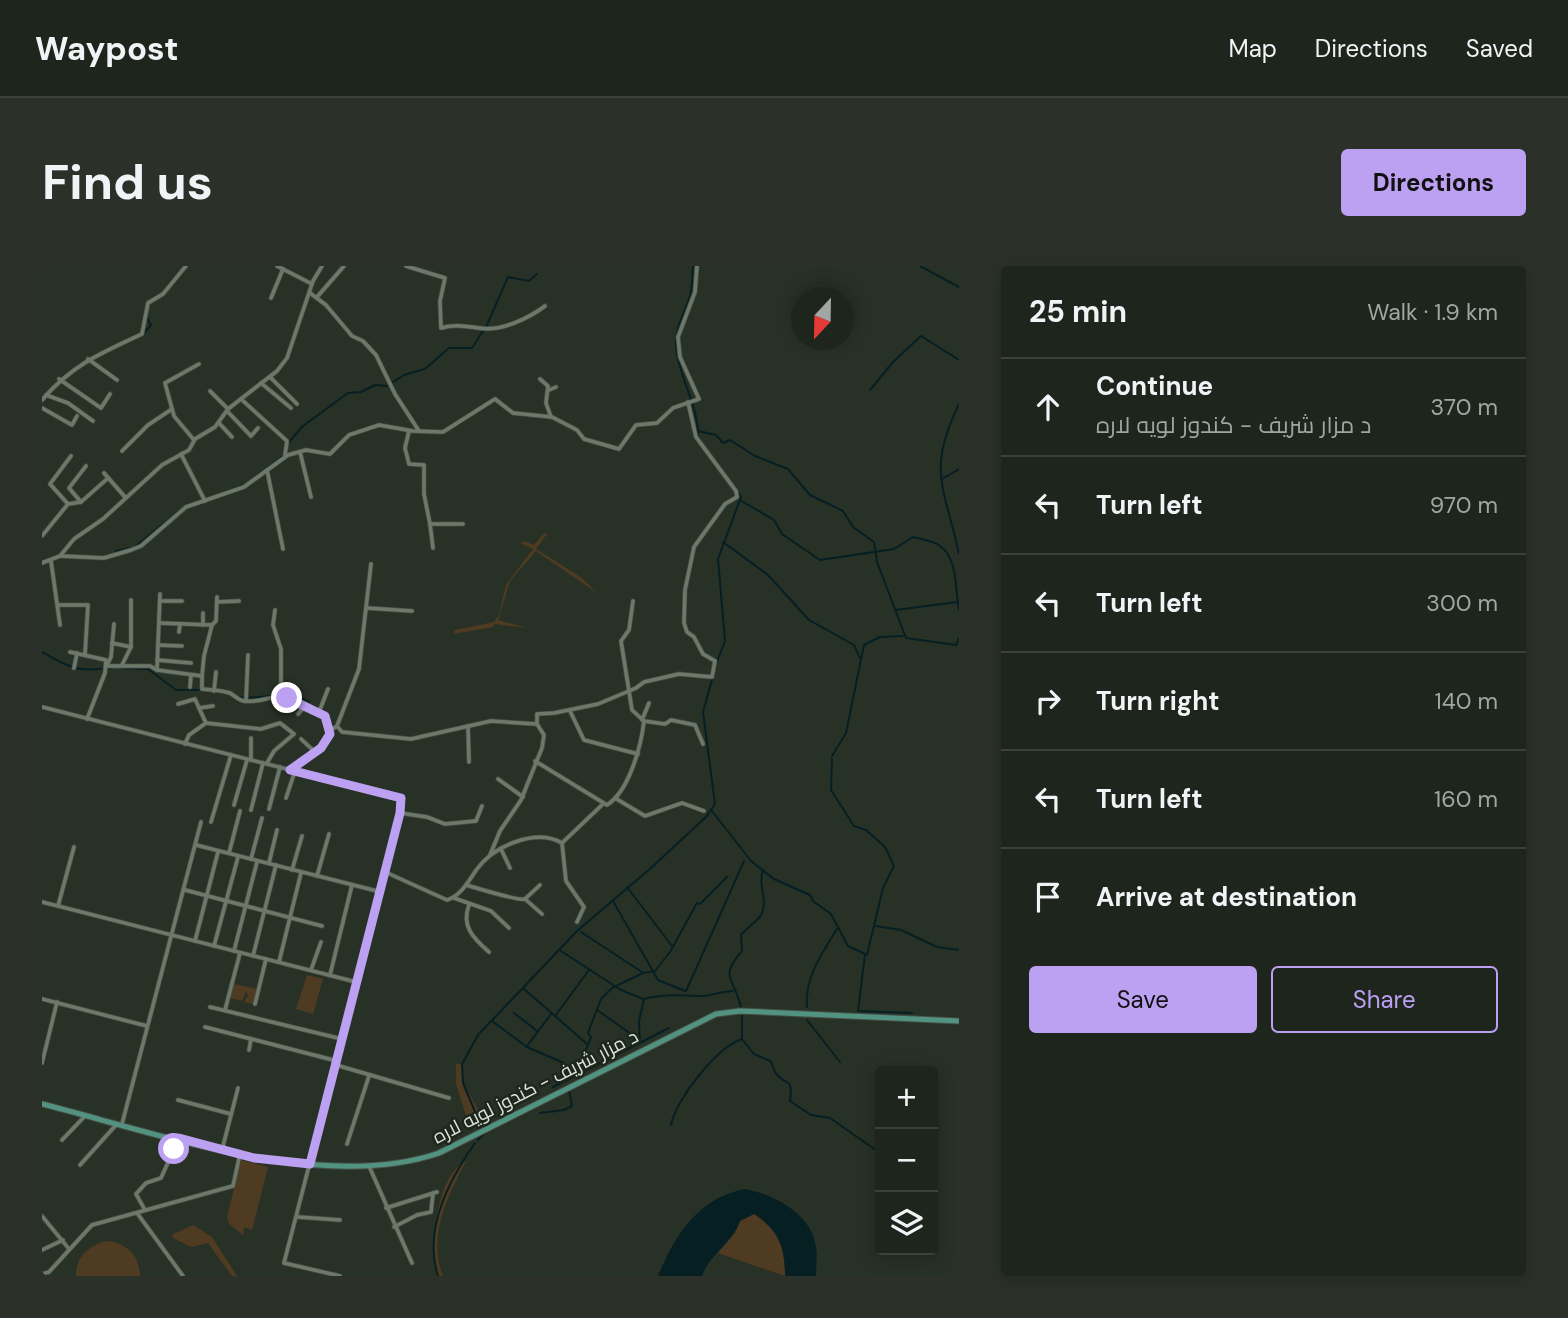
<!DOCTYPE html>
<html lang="en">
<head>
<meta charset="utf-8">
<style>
  :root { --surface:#1e251c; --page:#2b3129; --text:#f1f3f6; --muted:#a1a5a3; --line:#3c423b; --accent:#bca0f2 }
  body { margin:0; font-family:"DM Sans",Cairo,sans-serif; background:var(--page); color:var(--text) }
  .controls { position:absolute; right:21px; bottom:21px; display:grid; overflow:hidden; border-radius:7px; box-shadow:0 4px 18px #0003 }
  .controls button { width:63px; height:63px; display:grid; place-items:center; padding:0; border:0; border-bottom:2px solid var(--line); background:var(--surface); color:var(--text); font:35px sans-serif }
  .compass { position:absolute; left:749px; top:21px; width:63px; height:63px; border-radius:50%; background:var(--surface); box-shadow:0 4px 18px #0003; rotate:202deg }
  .stop { position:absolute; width:21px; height:21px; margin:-16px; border:5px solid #bca0f2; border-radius:50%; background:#fff }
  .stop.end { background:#bca0f2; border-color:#fff; box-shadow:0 2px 7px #0008 }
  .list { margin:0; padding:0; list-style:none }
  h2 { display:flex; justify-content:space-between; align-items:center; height:91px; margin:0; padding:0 28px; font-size:30px }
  h2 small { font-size:23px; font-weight:400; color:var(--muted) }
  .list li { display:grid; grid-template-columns:46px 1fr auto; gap:21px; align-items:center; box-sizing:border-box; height:98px; padding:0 28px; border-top:2px solid var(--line) }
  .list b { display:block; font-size:26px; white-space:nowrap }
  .list p { margin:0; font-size:23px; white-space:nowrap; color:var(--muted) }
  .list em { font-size:23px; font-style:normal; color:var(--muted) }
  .actions { display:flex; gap:14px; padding:21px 28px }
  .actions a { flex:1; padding:16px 0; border:2px solid var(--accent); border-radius:7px; text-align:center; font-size:24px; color:var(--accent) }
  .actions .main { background:var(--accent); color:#111 }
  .icon { flex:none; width:38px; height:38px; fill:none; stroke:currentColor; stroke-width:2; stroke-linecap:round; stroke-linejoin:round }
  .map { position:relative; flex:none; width:917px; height:1010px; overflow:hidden; border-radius:7px }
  header { display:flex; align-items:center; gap:42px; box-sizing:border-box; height:98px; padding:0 35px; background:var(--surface); border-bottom:2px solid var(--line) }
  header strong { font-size:33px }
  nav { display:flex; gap:38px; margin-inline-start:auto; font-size:24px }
  .intro { display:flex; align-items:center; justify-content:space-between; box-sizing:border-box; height:168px; padding:0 42px }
  h1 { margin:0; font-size:49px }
  .button { padding:18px 32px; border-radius:7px; background:var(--accent); color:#111; font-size:24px; font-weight:700 }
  main { display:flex; gap:42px; padding:0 42px }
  aside { flex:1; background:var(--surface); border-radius:7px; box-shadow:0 4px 18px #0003 }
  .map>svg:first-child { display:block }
  .green { fill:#4f3b22 }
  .water { fill:#051f23 }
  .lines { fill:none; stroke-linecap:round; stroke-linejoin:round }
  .stream { stroke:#051f23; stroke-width:2 }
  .minor-casing { stroke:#464e45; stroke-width:5 }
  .major-casing { stroke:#464e45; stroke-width:7 }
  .minor { stroke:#6d786b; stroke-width:3.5 }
  .major { stroke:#519281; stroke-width:5 }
  .route { stroke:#bca0f2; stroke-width:9 }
  .labels { text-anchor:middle; stroke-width:5; stroke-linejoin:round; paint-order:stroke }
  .street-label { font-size:19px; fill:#dfe5de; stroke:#1e271d }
</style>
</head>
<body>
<header>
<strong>Waypost</strong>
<nav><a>Map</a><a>Directions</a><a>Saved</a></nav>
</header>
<div class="intro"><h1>Find us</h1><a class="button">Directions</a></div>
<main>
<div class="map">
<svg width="917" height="1010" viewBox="0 0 917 1010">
  <rect width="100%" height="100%" fill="#283126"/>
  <g class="green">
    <path d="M502,267l3,1 -11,15 46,29 15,15 -61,-42 -26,30 -12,39 30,8 -34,-4 -1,3 -40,7 2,-4 39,-8 5,-7 7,-30 27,-36 -13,-6 4,-2 10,4z"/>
    <path d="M265,709l16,4 -10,35 -17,-5z"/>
    <path d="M192,718l23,5 -4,15 -9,-2 4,-6 -2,-5 -4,10 -12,-3z"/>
    <path d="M414,798h6l1,19 22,39 -7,4 -3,-8 -8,1 -11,-35z"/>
    <path d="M199,894l27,7 -16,63 -8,-3 -1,8 -14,-11 -2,-7z"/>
    <path d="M424,895c-18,35 -39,75 -23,115h-5c-9,-28 -2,-101 28,-115z"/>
    <path d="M712,948c25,17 31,33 31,62l-67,-23 17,-20 5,-12z"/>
    <path d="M151,959l19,12 25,39h-5l-24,-33 -17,4 -18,-9 -1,-3z"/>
    <path d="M64,975c21,2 33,14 34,35h-64c0,-19 12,-30 30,-35z"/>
  </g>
  <path class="water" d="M703,923c27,5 65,24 70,54 3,10 1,23 1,33h-31c0,-29 -6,-46 -31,-62l-14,7c-8,22 -30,33 -38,55h-44c17,-41 40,-78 87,-87z"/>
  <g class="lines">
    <g class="stream">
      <path d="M651,0c-1,11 0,23 -4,33 -5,16 -14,29 -13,47 2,31 23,59 22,91"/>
      <path d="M878,0l39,21"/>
      <path d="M444,61l22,-50 21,4 8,-7"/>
      <path d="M101,68l8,-9 -5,-9"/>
      <path d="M828,124l23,-28 28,-26 38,24"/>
      <path d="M917,138c-33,68 -14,83 0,150"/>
      <path d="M656,165l18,4 7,8 7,-3 25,16 33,13 22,26 33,16 10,16 21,15 3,20 29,76 50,7 3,-7"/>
      <path d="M247,176l14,-16 45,-33 13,-1 14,-7 12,1 17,-11 21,-6 24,-21h23l11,-17"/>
      <path d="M212,212l29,-22"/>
      <path d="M900,213l17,-10"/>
      <path d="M181,227l21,-8"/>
      <path d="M698,234l34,20 8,14 38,26 74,-11 19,-12c9,3 19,3 27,9 18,12 15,44 19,64"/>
      <path d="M681,276l45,33 41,45 45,25 6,13"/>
      <path d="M94,280l49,-40"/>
      <path d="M74,285l14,-3"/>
      <path d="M854,344l61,-8"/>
      <path d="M0,386c30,17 34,20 69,16"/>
      <path d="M673,401l10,-26 -7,-82 23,-62 -9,-14"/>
      <path d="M81,402l25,1 28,21h24"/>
      <path d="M196,431c26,4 46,-10 71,5"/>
      <path d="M790,490l14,-23 18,-88 16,-8 23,-1"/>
      <path d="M790,493l-1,31 23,36 12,4 19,17 9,19 -11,22 -16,67"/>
      <path d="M670,545l39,50 23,18 36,16 3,6 18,13 17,32 17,8 -7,57 54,2"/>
      <path d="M585,621l45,59"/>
      <path d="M571,635l45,79 27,11"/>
      <path d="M834,660l25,4 36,17 22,3"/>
      <path d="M539,666l61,40"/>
      <path d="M519,685l60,39 22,9"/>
      <path d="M481,722l64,56"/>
      <path d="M644,725l58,-130"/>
      <path d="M765,741c-3,-28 15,-54 30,-78"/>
      <path d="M699,742c-6,-30 -23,-30 1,-57l-1,-16c5,-7 17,-14 20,-20 8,-15 -4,-29 2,-45"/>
      <path d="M555,744l41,29"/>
      <path d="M472,747l23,18"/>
      <path d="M700,748v25l12,15 16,7c3,3 3,7 5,11 9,15 19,3 15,29l21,14 19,3 50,35"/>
      <path d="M513,750l34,-46"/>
      <path d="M765,754l33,42"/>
      <path d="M450,755l35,26 37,16 -5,21"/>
      <path d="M598,777l-1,-22 5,-22c17,-5 38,-4 56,-3 9,1 21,-5 33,-5"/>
      <path d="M485,780l24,-32"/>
      <path d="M538,812v-13l11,-28 -3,-4 13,-34 11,-11 31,-15 12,-2 15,-19 27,-49 3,1 27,-27"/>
      <path d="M511,821l116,-59"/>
      <path d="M498,847l24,-3 8,-4 -3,-16"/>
      <path d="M629,859c5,-26 46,-78 71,-86"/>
      <path d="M439,860l-18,-43 -1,-19 16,-29 99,-104 74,-63 55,-51 9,-13 -12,-92 10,-36"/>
      <path d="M436,874l7,-8"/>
      <path d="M396,1010c-15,-47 11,-96 37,-133"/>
    </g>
    <defs>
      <g id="minor">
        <path d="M235,0l35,18"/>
        <path d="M364,0l39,12 -5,23 1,27c15,-4 23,-2 38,0 22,4 50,-10 66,-22"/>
        <path d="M268,27l16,12 26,31 11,5 13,14 19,39 24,37"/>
        <path d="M275,31l27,-31"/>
        <path d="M229,32l12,-29"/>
        <path d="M46,93l29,21"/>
        <path d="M228,111l27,27"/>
        <path d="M17,113l42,29 9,-14"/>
        <path d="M498,113l8,7 -2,17 5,14"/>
        <path d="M219,117l30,25"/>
        <path d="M507,124l7,-3"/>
        <path d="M168,125l18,18"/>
        <path d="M4,129l22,8 25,18"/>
        <path d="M199,133l46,42 -2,14"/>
        <path d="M0,134c30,-35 59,-47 100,-66l6,-31 15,-9 23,-28"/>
        <path d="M0,142l30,17 5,-9"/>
        <path d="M185,145l24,25 7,-8"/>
        <path d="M177,157l13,14"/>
        <path d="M367,165l-4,17 4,16 15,1v29l6,30h33"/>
        <path d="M152,174l-20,-24 -9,-33 34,-19"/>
        <path d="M80,185l26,-26 24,-16"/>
        <path d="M258,186l11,45"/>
        <path d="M139,188l24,47"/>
        <path d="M225,204l16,79"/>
        <path d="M62,207l21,24"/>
        <path d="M39,236l-12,-14 17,-22"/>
        <path d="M26,238l-18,-20 21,-28"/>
        <path d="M388,258l3,24"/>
        <path d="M0,270l26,-32 13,-2 26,-23"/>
        <path d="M18,290l44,2 27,-8 10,-4 45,-39 58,-20 44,-32 18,-5 24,4 19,-19 30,-10 34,6 30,1 52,-33 18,14 39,4 25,13 7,9 35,10 17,-24 21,-2 16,-15 26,-9 -19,-42 -2,-20 17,-45 2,-26"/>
        <path d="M9,295l9,64"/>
        <path d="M0,297l18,-7 14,-17 29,-20 59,-54 27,-15 6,-11 20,-12 13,-18 49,-38 10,-13 26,-77 9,-15"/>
        <path d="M118,335h22"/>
        <path d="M175,336l22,-1"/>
        <path d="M16,339h30l-3,49"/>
        <path d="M325,342l45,3"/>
        <path d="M233,344l-2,15 8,24v47"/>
        <path d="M161,359v-12"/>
        <path d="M170,359l4,-4 1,-24"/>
        <path d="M137,366l1,-8"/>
        <path d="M70,377l19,4"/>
        <path d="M116,379l24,1"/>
        <path d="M28,386l36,8 -1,13 -18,46"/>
        <path d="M115,394l34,3"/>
        <path d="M65,399l4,-8 3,-33"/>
        <path d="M80,399l9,-18v-47"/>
        <path d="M64,400h44l7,4 3,-76"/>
        <path d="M32,402l3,-15"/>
        <path d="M115,404l45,6 2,-20 8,-31 -52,-2"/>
        <path d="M160,410v13c9,1 20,1 28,4 5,3 8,7 14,8 13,2 21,-3 33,-4 21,-1 61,18 51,43l-38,30"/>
        <path d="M148,421l1,-12"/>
        <path d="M172,425l2,-19"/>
        <path d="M204,435l2,-46"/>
        <path d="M136,438l17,-5 4,9"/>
        <path d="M0,441l359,91 -1,15 -116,450 56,13"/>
        <path d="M528,445l14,29 54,14"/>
        <path d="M277,446l9,-23"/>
        <path d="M256,448l7,-8"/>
        <path d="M600,454l7,-17"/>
        <path d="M602,455l21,3 6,-4 24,5 8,19"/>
        <path d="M164,457l55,6 19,-6 14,11 -20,17 -7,12"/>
        <path d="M295,460l5,6 69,7 80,-18 45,3"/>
        <path d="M426,460l1,36"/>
        <path d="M288,462l1,2 6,-4 22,-57 12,-105"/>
        <path d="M259,473l14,13"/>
        <path d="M143,478l4,-9 17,-12 -7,-15 14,-2"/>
        <path d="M209,494v-22"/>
        <path d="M493,495l72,44c22,-14 34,-58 37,-84l-12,-11 -11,-69 8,-11 4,-29"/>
        <path d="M456,513l25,18"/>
        <path d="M244,532l9,-27"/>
        <path d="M573,532l30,18 37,-13 22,8"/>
        <path d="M192,539l13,-45"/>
        <path d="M227,543l11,-42"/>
        <path d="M209,544l12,-47"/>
        <path d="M358,547l27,4 18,7 31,-3 6,-15"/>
        <path d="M169,556l20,-67"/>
        <path d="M520,577l41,-39"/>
        <path d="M154,579l181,46"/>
        <path d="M459,583l9,19"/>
        <path d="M187,587l11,-42"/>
        <path d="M448,589l10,-24 21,-31 21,-52 2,-13 -7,-11v-10l17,-1 44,-9 38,-16 8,-6 35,-8 33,3 3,-16 -12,-7 -9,-17 -7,-5 -3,-9 1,-33 9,-43 31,-43 12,-7 -1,-6 -40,-54 -8,-35"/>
        <path d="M209,593l11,-41"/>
        <path d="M227,597l8,-33"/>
        <path d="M250,604l10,-34"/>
        <path d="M341,605l64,29c15,-5 22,-20 30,-31 17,-23 58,-41 85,-26l4,38 18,26 -7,15"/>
        <path d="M275,610l12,-42"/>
        <path d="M424,619c10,3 54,16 59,14l17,15"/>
        <path d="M143,624l137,36"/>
        <path d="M412,632l37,13 18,17"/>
        <path d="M483,633l15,-14"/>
        <path d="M0,636l314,80"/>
        <path d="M427,639c-8,21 4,33 20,47"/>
        <path d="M16,640l16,-59"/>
        <path d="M153,675l23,-89"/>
        <path d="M172,680l24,-89"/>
        <path d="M192,685l23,-89"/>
        <path d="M211,690l23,-91"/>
        <path d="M237,696l22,-89"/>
        <path d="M269,704l10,-28"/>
        <path d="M288,709l22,-90"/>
        <path d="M0,733l105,27"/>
        <path d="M213,738l11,-45"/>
        <path d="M168,741l132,32"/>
        <path d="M183,744l15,-57"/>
        <path d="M163,761l132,34"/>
        <path d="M207,784l2,-11"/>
        <path d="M0,797l15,-61"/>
        <path d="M294,799l113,33"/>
        <path d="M136,834l53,14"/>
        <path d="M80,858l79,-302"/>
        <path d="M20,874l23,-24"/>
        <path d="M305,878l22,-68"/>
        <path d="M180,884l16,-62"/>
        <path d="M38,899l36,-40"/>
        <path d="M327,900l43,97"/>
        <path d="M344,942l51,-16"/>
        <path d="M103,944l-9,-16 10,-11 15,-5 17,-38"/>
        <path d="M95,947l46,63"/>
        <path d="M0,950l27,33"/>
        <path d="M256,951l42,3"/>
        <path d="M352,961l23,-12 14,-3 2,-19"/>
        <path d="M0,984l21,-10"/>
        <path d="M0,1008l7,-2 43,-47 141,-39 7,-32"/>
      </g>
      <path id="major" d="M0,838c115,29 282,89 397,49l277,-139 24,-3 219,10"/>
    </defs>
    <use href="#minor" class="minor-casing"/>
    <use href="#major" class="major-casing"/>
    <use href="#minor" class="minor"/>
    <use href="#major" class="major"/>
  </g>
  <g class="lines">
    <path class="route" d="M132,883l5,-11 75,20 56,6 90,-351 1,-15 -111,-28 31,-22 9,-14 -5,-18 -38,-18"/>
  </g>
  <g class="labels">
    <g class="street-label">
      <text transform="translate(493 820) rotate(-27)" y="7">د مزار شریف - کندوز لویه لاره</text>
    </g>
  </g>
</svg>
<div class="controls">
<button>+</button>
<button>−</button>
<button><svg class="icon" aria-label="layers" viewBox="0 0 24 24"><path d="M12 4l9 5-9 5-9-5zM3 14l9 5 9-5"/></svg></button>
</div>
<svg class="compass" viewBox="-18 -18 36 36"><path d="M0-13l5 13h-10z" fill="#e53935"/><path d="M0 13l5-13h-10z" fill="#a1a5a3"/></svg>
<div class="stop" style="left:132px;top:883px"></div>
<div class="stop end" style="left:245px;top:432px"></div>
</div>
<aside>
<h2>25 min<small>Walk · 1.9 km</small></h2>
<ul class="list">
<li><svg class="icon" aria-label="ahead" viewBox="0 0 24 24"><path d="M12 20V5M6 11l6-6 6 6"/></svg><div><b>Continue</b><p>د مزار شریف - کندوز لویه لاره</p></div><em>370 m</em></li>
<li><svg class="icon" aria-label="left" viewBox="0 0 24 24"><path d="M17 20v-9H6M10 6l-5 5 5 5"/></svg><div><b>Turn left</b></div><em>970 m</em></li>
<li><svg class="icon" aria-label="left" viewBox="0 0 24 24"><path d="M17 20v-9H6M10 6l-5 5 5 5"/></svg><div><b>Turn left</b></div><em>300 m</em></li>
<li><svg class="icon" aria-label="right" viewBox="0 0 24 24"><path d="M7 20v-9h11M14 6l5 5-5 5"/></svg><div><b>Turn right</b></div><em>140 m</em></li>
<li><svg class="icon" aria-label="left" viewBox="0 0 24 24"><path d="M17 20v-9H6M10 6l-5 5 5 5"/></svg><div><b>Turn left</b></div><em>160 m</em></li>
<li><svg class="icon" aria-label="arrive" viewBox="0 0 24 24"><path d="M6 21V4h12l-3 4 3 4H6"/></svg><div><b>Arrive at destination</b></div></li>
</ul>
<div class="actions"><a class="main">Save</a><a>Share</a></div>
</aside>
</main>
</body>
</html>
